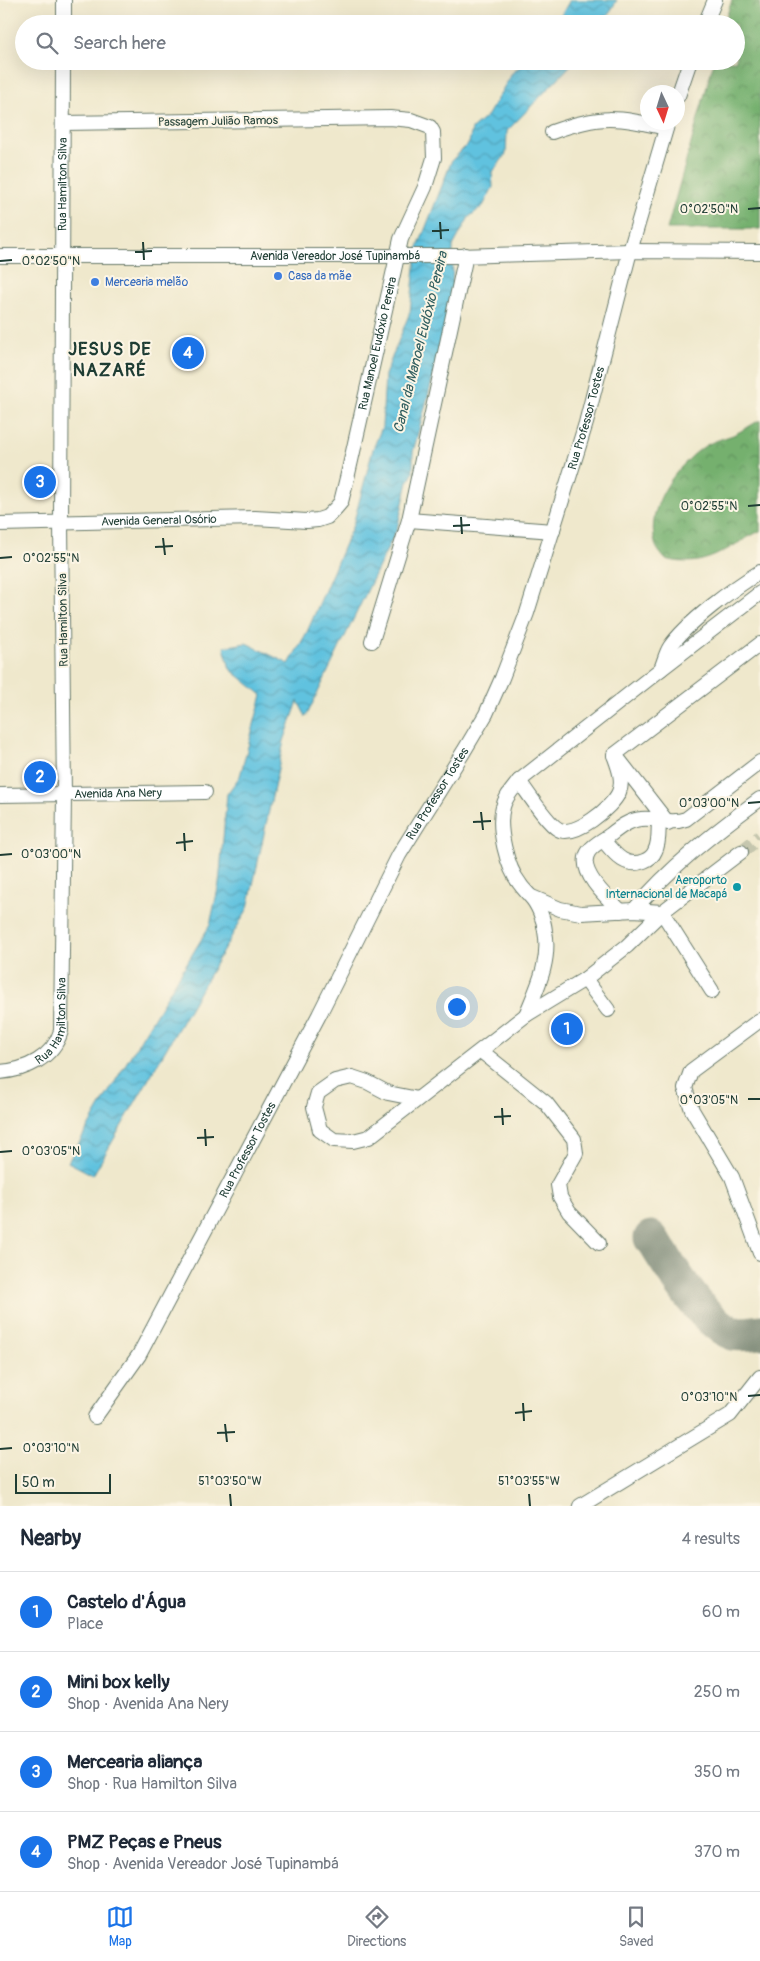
<!DOCTYPE html>
<html lang="en">
<head>
<meta charset="utf-8">
<style>
  :root { --surface:#fff; --page:#f6f6f7; --text:#1f2937; --muted:#747a83; --line:#e0e1e3; --accent:#1a73e8 }
  body { margin:0; font-family:Pangolin,sans-serif; background:var(--page); color:var(--text) }
  .compass { position:absolute; left:640px; top:85px; width:45px; height:45px; border-radius:50%; background:var(--surface); box-shadow:0 5px 20px #0002; rotate:176deg }
  .scale { position:absolute; left:15px; bottom:12px; width:96px; box-sizing:border-box; padding-left:5px; border:2px solid #1f3d34; border-top:0; font-size:14px; line-height:18px; white-space:nowrap; color:#1f3d34; -webkit-text-stroke:4px #fcf5e5; paint-order:stroke }
  .you { position:absolute; left:456px; top:1006px; width:18px; height:18px; margin:-12px; border:4px solid #fff; border-radius:50%; background:#1a73e8; box-shadow:0 0 0 8px #1a73e833 }
  .badge { display:grid; place-items:center; width:32px; height:32px; border-radius:50%; background:var(--accent); color:#fff; font-size:16px; font-weight:700 }
  .pin { position:absolute; translate:-50% -50%; border:2px solid #fff; box-shadow:0 1px 5px #0006 }
  .list { margin:0; padding:0; list-style:none }
  h2 { display:flex; justify-content:space-between; align-items:center; height:65px; margin:0; padding:0 20px; font-size:21px }
  h2 small { font-size:16px; font-weight:400; color:var(--muted) }
  .list li { display:grid; grid-template-columns:32px 1fr auto; gap:15px; align-items:center; box-sizing:border-box; height:80px; padding:0 20px; border-top:1px solid var(--line) }
  .list b { display:block; font-size:19px; white-space:nowrap }
  .list p { margin:0; font-size:16px; white-space:nowrap; color:var(--muted) }
  .list em { font-size:16px; font-style:normal; color:var(--muted) }
  .icon { flex:none; width:28px; height:28px; fill:none; stroke:currentColor; stroke-width:2; stroke-linecap:round; stroke-linejoin:round }
  .map { position:relative; flex:none; width:760px; height:1506px; overflow:hidden }
  .search { position:absolute; background:var(--surface); box-shadow:0 5px 20px #0002; left:15px; right:15px; top:15px; height:55px; display:flex; align-items:center; gap:12px; box-sizing:border-box; padding:0 18px; border-radius:28px; color:var(--muted); font-size:19px }
  .sheet { height:385px; background:var(--surface) }
  nav { display:flex; justify-content:space-around; align-items:center; box-sizing:border-box; height:70px; border-top:1px solid var(--line); background:var(--surface); font-size:14px; color:var(--muted) }
  nav a { display:grid; justify-items:center; gap:2px }
  nav .on { color:var(--accent) }
  .map>svg:first-child { display:block }
  .forest { fill:url(#forest-crowns); stroke:#4a7651 }
  .water { fill:url(#water-waves); stroke:#40808a }
  .lines { fill:none; stroke-linecap:round; stroke-linejoin:round }
  .taxiway { stroke:#879280; stroke-width:35 }
  .minor-tunnel { stroke:#c5c6ae; stroke-width:14; stroke-dasharray:14 7; stroke-linecap:butt }
  .minor-casing { stroke:#687969; stroke-width:16 }
  .minor { stroke:#fff; stroke-width:14 }
  .ticks { fill:none; stroke:#1f3d34; stroke-width:2 }
  .shop-dot { fill:#3f7fe0; stroke:#fcf5e5; stroke-width:2 }
  .culture-dot { fill:#0f9aa8; stroke:#fcf5e5; stroke-width:2 }
  .labels { text-anchor:middle; stroke-width:4; stroke-linejoin:round; paint-order:stroke }
  .street-label { font-size:12px; fill:#1f3d34; stroke:#fcf5e5 }
  .shop-label { font-size:12px; fill:#366cbe; stroke:#fcf5e5; text-anchor:start }
  .culture-label { font-size:12px; fill:#0d838f; stroke:#fcf5e5; text-anchor:end }
  .water-label { font-size:14px; font-style:italic; fill:#305e5f; stroke:#fcf5e5 }
  .district-label { font-size:18px; font-weight:bold; letter-spacing:1px; fill:#1f3d34; stroke:#fcf5e5 }
  .ticks-label { font-size:12px; text-anchor:middle; fill:#1f3d34; stroke:#fcf5e5; stroke-width:4; stroke-linejoin:round; paint-order:stroke }
</style>
</head>
<body>
<div class="map">
<svg width="760" height="1506" viewBox="0 0 760 1506">
  <defs>
    <pattern id="forest-crowns" width="20" height="18" patternUnits="userSpaceOnUse" patternTransform="scale(1.25)"><rect width="20" height="18" fill="#74b06e"/><path d="M2 6a3 3 0 1 1 6 0M12 15a3 3 0 1 1 6 0" fill="none" stroke="#5f905b"/></pattern>
    <pattern id="water-waves" width="16" height="10" patternUnits="userSpaceOnUse" patternTransform="scale(1.25)"><rect width="16" height="10" fill="#61c2df"/><path d="M0 5q4-4 8 0t8 0" fill="none" stroke="#4f9fb6"/></pattern>
  </defs>
  <rect width="100%" height="100%" fill="#fcf5e5"/>
  <filter id="ink" filterUnits="userSpaceOnUse"><feTurbulence type="fractalNoise" baseFrequency=".02" numOctaves="2"/><feDisplacementMap in="SourceGraphic" scale="10" xChannelSelector="R" yChannelSelector="G"/><feConvolveMatrix kernelMatrix="1 2 1 2 8 2 1 2 1" color-interpolation-filters="sRGB"/></filter>
  <filter id="wash" filterUnits="userSpaceOnUse"><feTurbulence type="fractalNoise" baseFrequency=".0096" numOctaves="4" result="noise"/><feDisplacementMap in="SourceGraphic" scale="20" xChannelSelector="R" yChannelSelector="G"/><feGaussianBlur stdDeviation="1.12" result="paint"/><feColorMatrix in="noise" values="0 0 0 0 0 0 0 0 0 0 0 0 0 0 0 0 0 1.4 0 .05"/><feComposite in="paint" operator="in"/></filter>
  <g filter="url(#wash)">
    <rect width="100%" height="100%" fill="#efe8cc"/>
    <g class="forest">
      <path d="M732,0h28v229h-93l47,-168h22v-37h-12z"/>
      <path d="M760,420v111c-35,17 -53,39 -95,28 -3,-4 -9,-10 -10,-16 -9,-36 19,-74 47,-95 10,-7 20,-9 31,-13 9,-4 18,-10 27,-15z"/>
    </g>
    <g class="water">
      <path d="M570,0h47l-14,24h-47z"/>
      <path d="M526,61h49l-68,70 -1,23 -14,19 1,14 -10,19 -14,11 -16,29 -1,61 -31,115 -8,30v21l-5,9 -11,47 -91,188 -8,-16 -14,40 -36,167 -155,267 -25,-13 31,-54 111,-183 9,-41 8,-90 13,-18 22,-81 -32,-26 -6,-22 22,-4 43,21 18,-32 46,-107 20,-76 9,-22 3,-52 25,-63 7,-62 35,-90 17,-17 3,-14 16,-14 24,-42z"/>
    </g>
    <g class="lines">
      <path class="taxiway" d="M651,1238c19,27 50,84 82,95 8,2 19,0 27,-1"/>
    </g>
  </g>
  <g filter="url(#ink)">
    <g class="lines">
      <path class="minor-tunnel" d="M741,852l19,-15"/>
      <defs>
        <g id="minor">
          <path d="M64,24v-24"/>
          <path d="M705,24l10,-24"/>
          <path d="M678,96l12,-35"/>
          <path d="M552,132c49,-18 65,-15 114,-4"/>
          <path id="s1" d="M0,256h460l170,-5 130,1"/>
          <path d="M409,520l144,11"/>
          <path id="s2" d="M0,524l255,-6 52,3 11,-1 9,-3 8,-8 6,-7 7,-28 53,-235 24,-52 9,-29 -1,-26 -3,-5 -19,-7 -21,-2 -327,5"/>
          <path d="M372,641l37,-121 57,-265"/>
          <path d="M661,669c3,-7 5,-16 9,-22 16,-24 65,-60 90,-75"/>
          <path d="M614,755l146,-111"/>
          <path d="M619,760l49,63"/>
          <path d="M519,781c9,12 28,42 39,48 16,10 55,-22 61,-37 5,-12 -1,-26 -5,-37"/>
          <path id="s3" d="M0,795l205,-3"/>
          <path d="M603,840c11,13 22,29 41,21 5,-2 9,-5 11,-10 5,-9 3,-21 4,-31"/>
          <path d="M532,897l28,12 21,4 53,-3 28,2"/>
          <path d="M634,910c36,-43 81,-78 126,-111"/>
          <path d="M621,911c-12,-11 -46,-41 -32,-60 5,-7 14,-11 21,-16 9,-7 19,-15 31,-16 16,-2 29,6 45,0l74,-57"/>
          <path d="M662,912l50,79"/>
          <path d="M585,979l23,31"/>
          <path d="M526,1015c11,-27 25,-54 19,-84 -1,-11 -7,-27 -15,-35 -3,-4 -7,-7 -10,-12 -13,-16 -23,-56 -17,-77 2,-10 10,-18 16,-26l142,-112 99,-76"/>
          <path d="M760,1020l-69,51 -6,17 7,22 40,67 28,76"/>
          <path d="M481,1051l65,52 28,36 2,14 -18,32 2,12 9,15 30,31"/>
          <path id="s4" d="M0,1072c26,-2 53,-14 61,-41l3,-236 -3,-272 2,-462"/>
          <path d="M418,1099l-30,-6 -21,-11 -15,-5 -17,4 -17,12 -4,14 6,23 14,10 19,1 16,-4 157,-122 59,-36 42,-33 35,-34 79,-60"/>
          <path id="s5" d="M95,1417l44,-62 180,-340 80,-160 65,-104 22,-37 16,-36 25,-65 59,-190 44,-172 38,-129"/>
          <path d="M580,1506l150,-91 30,-38"/>
        </g>
      </defs>
      <use href="#minor" class="minor-casing"/>
      <use href="#minor" class="minor"/>
    </g>
  </g>
  <path class="ticks" d="M748,209l12,-1M440,222l1,17M432,231l17,-1M143,242l1,18M135,252l17,-1M0,261l12,-1M748,506l12,-1M461,517l1,17M453,526l17,-1M163,538l2,17M155,547l18,-1M0,558l12,-1M748,803l12,-1M481,812l2,18M473,822l18,-1M184,833l1,18M176,843l17,-2M0,855l12,-1M748,1099h12M502,1108l1,17M494,1117l17,-1M205,1129l1,17M197,1138l17,-1M0,1152l12,-1M748,1396l12,-1M523,1403l1,18M515,1413l17,-2M225,1424l2,18M217,1433l18,-1M0,1449l12,-1M230,1494l1,12M529,1494l1,12"/>
  <g class="shop-dot">
    <circle cx="278" cy="276" r="5"/>
    <circle cx="95" cy="282" r="5"/>
  </g>
  <circle class="culture-dot" cx="737" cy="887" r="5"/>
  <g class="labels">
    <g class="street-label">
      <text transform="translate(218 121) rotate(-1)" y="4">Passagem Julião Ramos</text>
      <text dy="4" stroke="none"><textPath href="#s4" startOffset="925">Rua Hamilton Silva</textPath></text>
      <text dy="4" stroke="none"><textPath href="#s1" startOffset="335">Avenida Vereador José Tupinambá</textPath></text>
      <text dy="4" stroke="none"><textPath href="#s2" startOffset="511">Rua Manoel Eudóxio Pereira</textPath></text>
      <text dy="4" stroke="none"><textPath href="#s5" startOffset="1118">Rua Professor Tostes</textPath></text>
      <text dy="4" stroke="none"><textPath href="#s2" startOffset="159">Avenida General Osório</textPath></text>
      <text transform="translate(63 620) rotate(-91)" y="4">Rua Hamilton Silva</text>
      <text dy="4" stroke="none"><textPath href="#s5" startOffset="712">Rua Professor Tostes</textPath></text>
      <text dy="4" stroke="none"><textPath href="#s3" startOffset="118">Avenida Ana Nery</textPath></text>
      <text dy="4" stroke="none"><textPath href="#s4" startOffset="85">Rua Hamilton Silva</textPath></text>
      <text dy="4" stroke="none"><textPath href="#s5" startOffset="308">Rua Professor Tostes</textPath></text>
    </g>
    <g class="shop-label">
      <text x="288" y="280">Casa da mãe</text>
      <text x="105" y="286">Mercearia melão</text>
    </g>
    <g class="culture-label">
      <text x="727" y="884">Aeroporto<tspan x="727" dy="14">Internacional de Macapá</tspan></text>
    </g>
    <g class="water-label">
      <text transform="translate(420 342) rotate(-76)" y="5">Canal da Manoel Eudóxio Pereira</text>
    </g>
    <g class="district-label">
      <text x="110" y="355">JESUS DE<tspan x="110" dy="21">NAZARÉ</tspan></text>
    </g>
  </g>
  <g class="ticks-label">
    <text x="709" y="213">0°02'50"N</text>
    <text x="51" y="265">0°02'50"N</text>
    <text x="709" y="510">0°02'55"N</text>
    <text x="51" y="562">0°02'55"N</text>
    <text x="709" y="807">0°03'00"N</text>
    <text x="51" y="858">0°03'00"N</text>
    <text x="709" y="1104">0°03'05"N</text>
    <text x="51" y="1155">0°03'05"N</text>
    <text x="709" y="1401">0°03'10"N</text>
    <text x="51" y="1452">0°03'10"N</text>
    <text x="230" y="1485">51°03'50"W</text>
    <text x="529" y="1485">51°03'55"W</text>
  </g>
</svg>
<svg class="compass" viewBox="-18 -18 36 36"><path d="M0-13l5 13h-10z" fill="#e53935"/><path d="M0 13l5-13h-10z" fill="#747a83"/></svg>
<div class="scale">50 m</div>
<div class="you"></div>
<div class="pin badge" style="left:567px;top:1029px">1</div>
<div class="pin badge" style="left:40px;top:777px">2</div>
<div class="pin badge" style="left:40px;top:482px">3</div>
<div class="pin badge" style="left:188px;top:353px">4</div>
<div class="search"><svg class="icon" aria-label="search" viewBox="0 0 24 24"><circle cx="10" cy="10" r="6"/><path d="M15 15l6 6"/></svg>Search here</div>
</div>
<section class="sheet">
<h2>Nearby<small>4 results</small></h2>
<ul class="list">
<li><span class="badge">1</span><div><b>Castelo d'Água</b><p>Place</p></div><em>60 m</em></li>
<li><span class="badge">2</span><div><b>Mini box kelly</b><p>Shop · Avenida Ana Nery</p></div><em>250 m</em></li>
<li><span class="badge">3</span><div><b>Mercearia aliança</b><p>Shop · Rua Hamilton Silva</p></div><em>350 m</em></li>
<li><span class="badge">4</span><div><b>PMZ Peças e Pneus</b><p>Shop · Avenida Vereador José Tupinambá</p></div><em>370 m</em></li>
</ul>
</section>
<nav>
<a class="on"><svg class="icon" aria-label="map" viewBox="0 0 24 24"><path d="M3 6l6-2 6 2 6-2v14l-6 2-6-2-6 2zM9 4v14M15 6v14"/></svg>Map</a>
<a><svg class="icon" aria-label="directions" viewBox="0 0 24 24"><path d="M12 3l9 9-9 9-9-9zM9 14v-3h6M13 9l2 2-2 2"/></svg>Directions</a>
<a><svg class="icon" aria-label="saved" viewBox="0 0 24 24"><path d="M7 4h10v16l-5-4-5 4z"/></svg>Saved</a>
</nav>
</body>
</html>
